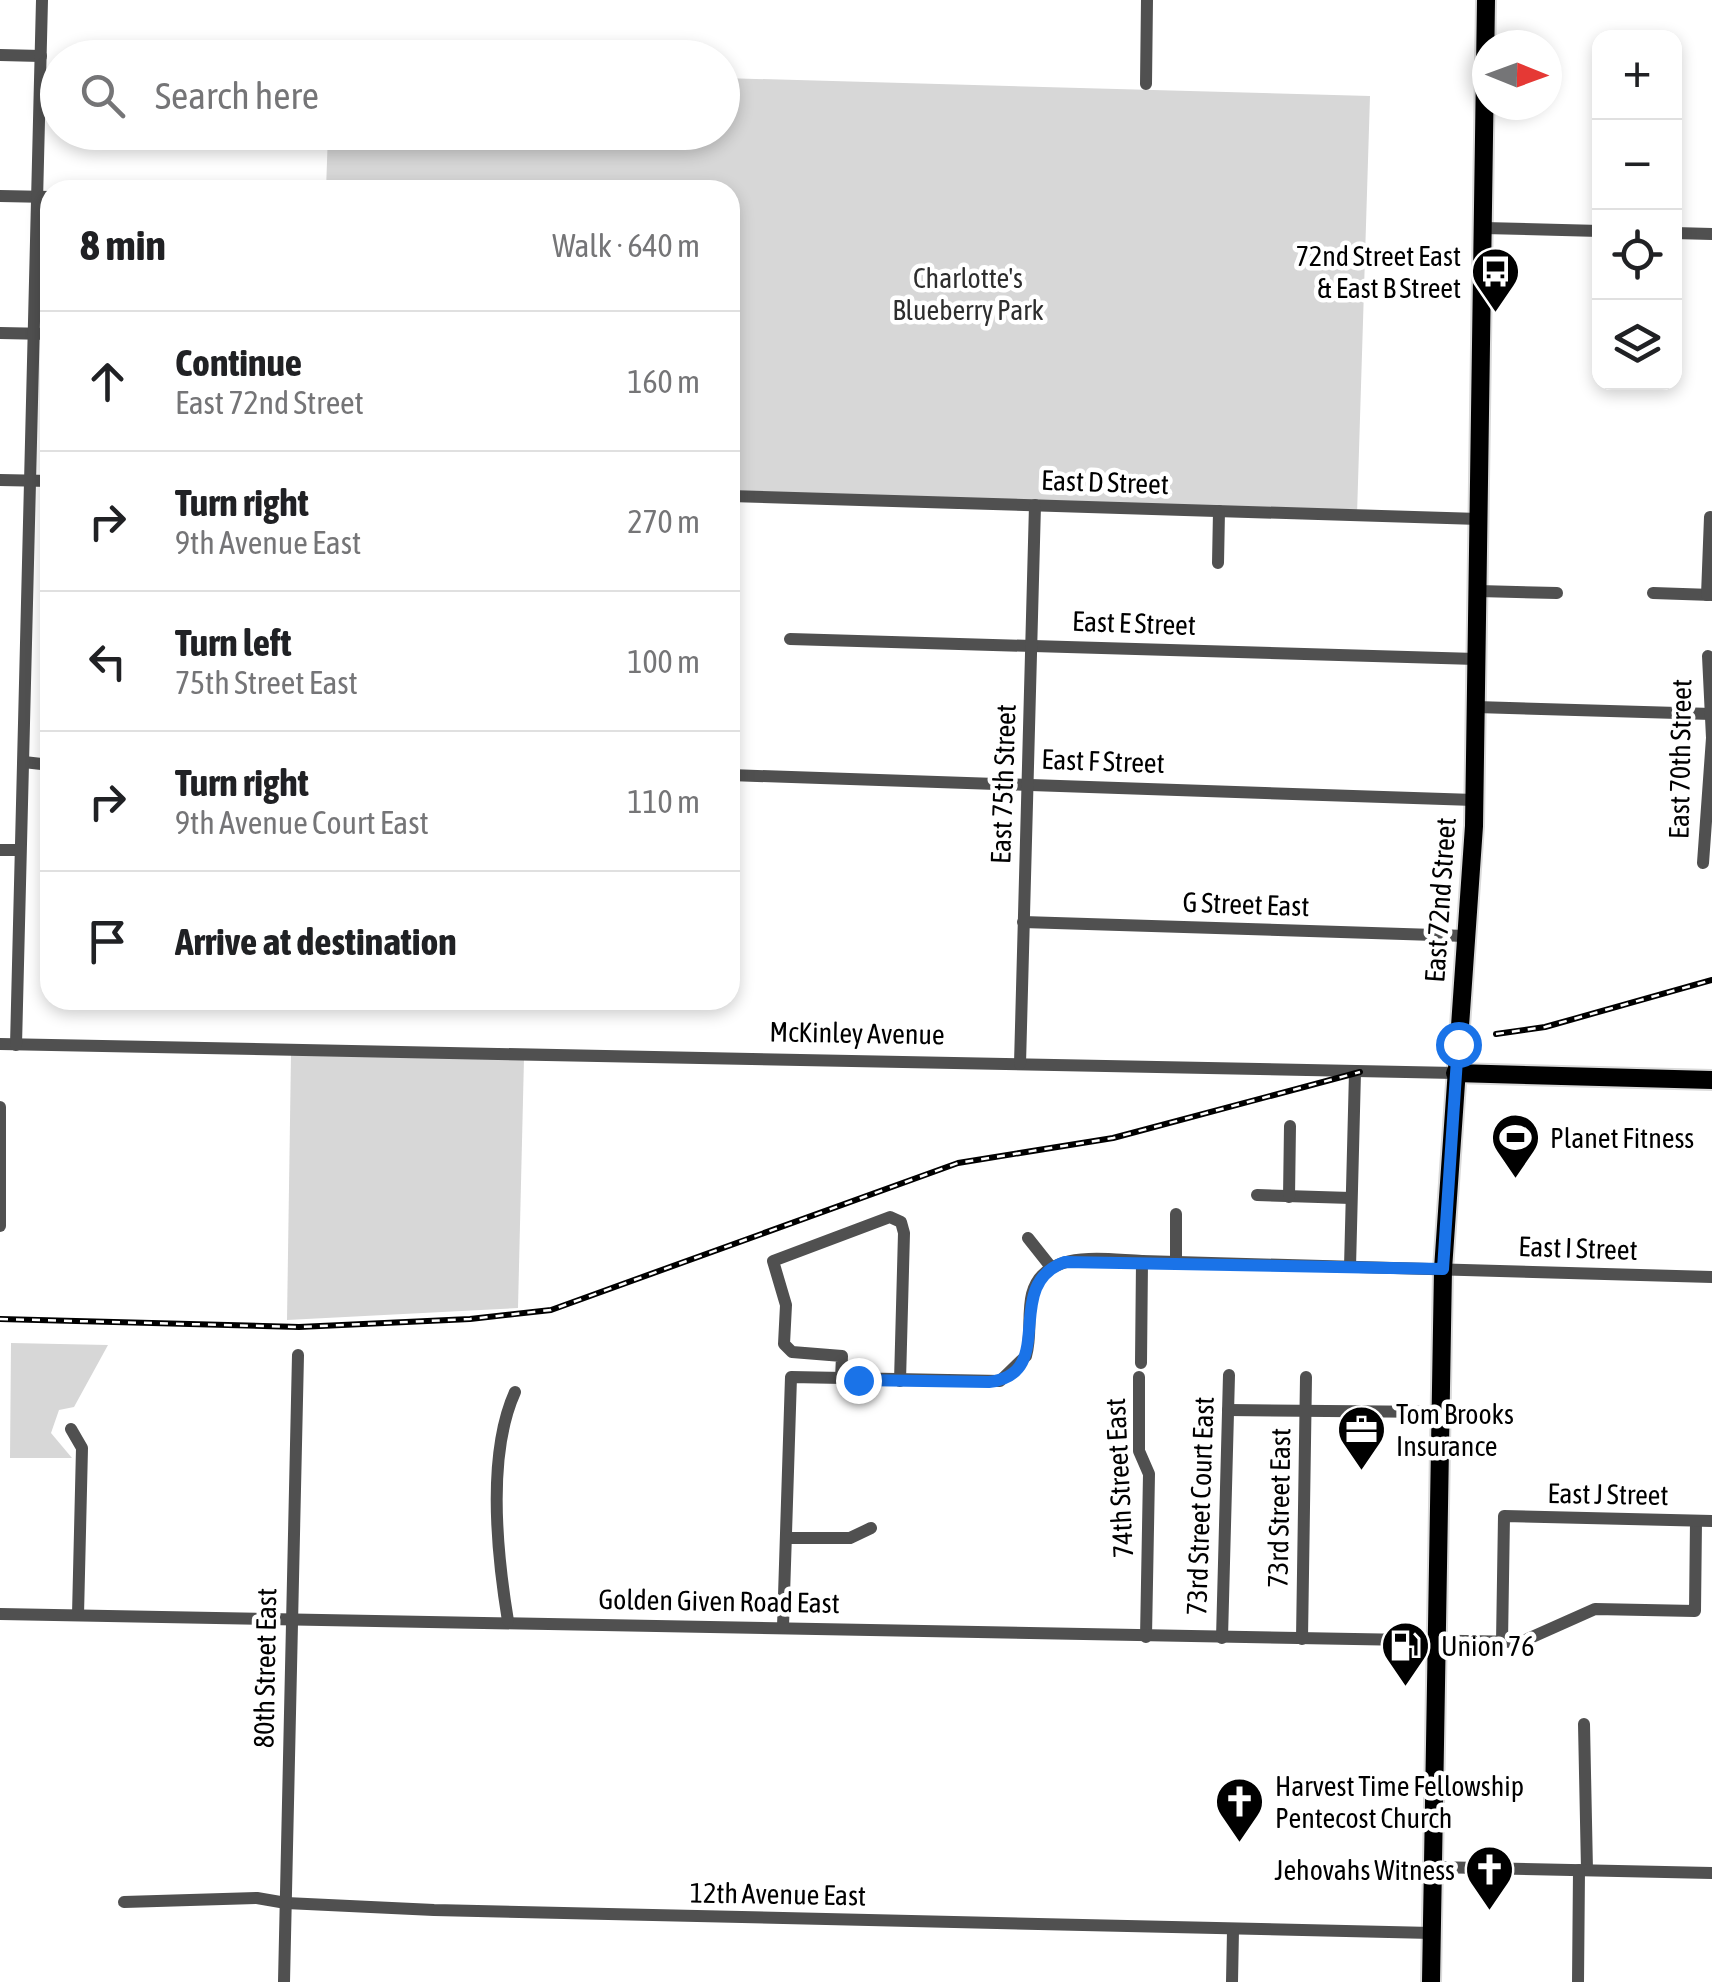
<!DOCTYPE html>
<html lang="en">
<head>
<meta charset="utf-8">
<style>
  :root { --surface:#fff; --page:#f2f2f2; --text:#202124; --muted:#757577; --line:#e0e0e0 }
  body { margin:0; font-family:"Asap Condensed",sans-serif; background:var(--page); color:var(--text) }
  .controls { position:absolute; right:30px; top:30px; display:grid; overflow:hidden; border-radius:20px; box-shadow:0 5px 15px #0003 }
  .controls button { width:90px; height:90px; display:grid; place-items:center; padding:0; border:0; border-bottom:2px solid var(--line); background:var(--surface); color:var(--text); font:50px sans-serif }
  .compass { position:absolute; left:1472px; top:30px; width:90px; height:90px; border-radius:50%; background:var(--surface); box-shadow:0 5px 15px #0003; rotate:91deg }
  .stop { position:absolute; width:30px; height:30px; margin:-22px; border:8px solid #1a73e8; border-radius:50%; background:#fff }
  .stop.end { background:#1a73e8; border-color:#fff; box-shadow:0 2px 10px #0008 }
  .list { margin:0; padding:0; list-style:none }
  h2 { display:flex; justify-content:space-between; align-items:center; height:130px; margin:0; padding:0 40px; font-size:42px }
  h2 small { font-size:32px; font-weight:400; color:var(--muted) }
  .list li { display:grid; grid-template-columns:65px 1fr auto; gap:30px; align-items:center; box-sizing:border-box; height:140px; padding:0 40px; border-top:2px solid var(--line) }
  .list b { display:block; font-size:38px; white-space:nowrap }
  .list p { margin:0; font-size:32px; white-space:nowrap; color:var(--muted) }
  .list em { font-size:32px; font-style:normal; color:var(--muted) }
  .icon { flex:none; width:55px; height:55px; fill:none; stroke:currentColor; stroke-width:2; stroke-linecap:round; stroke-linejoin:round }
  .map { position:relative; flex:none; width:1712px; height:1982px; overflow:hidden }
  .search { position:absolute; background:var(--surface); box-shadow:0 5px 15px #0003; left:40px; top:40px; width:700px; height:110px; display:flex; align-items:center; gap:25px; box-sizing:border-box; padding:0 35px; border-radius:55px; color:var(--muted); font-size:38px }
  .panel { position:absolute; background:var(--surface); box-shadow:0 5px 15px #0003; left:40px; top:180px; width:700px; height:830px; border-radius:30px }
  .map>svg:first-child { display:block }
  .green { fill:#d7d7d7 }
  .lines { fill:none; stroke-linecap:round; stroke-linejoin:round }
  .major-casing { stroke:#dbdbdb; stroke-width:22 }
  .minor { stroke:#505050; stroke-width:12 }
  .major { stroke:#000; stroke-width:18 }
  .rail-casing { stroke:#000; stroke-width:6 }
  .rail { stroke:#fff; stroke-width:2.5; stroke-dasharray:8; stroke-linecap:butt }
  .route { stroke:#1a73e8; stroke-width:12 }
  .labels { text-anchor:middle; stroke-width:9; stroke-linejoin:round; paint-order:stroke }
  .poi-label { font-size:28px; fill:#000; stroke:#fff; text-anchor:start }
  .park-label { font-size:28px; fill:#2e2e2e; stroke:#fff }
  .street-label { font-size:28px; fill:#000; stroke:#fff }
</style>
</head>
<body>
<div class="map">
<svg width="1712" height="1982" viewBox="0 0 1712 1982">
  <rect width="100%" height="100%" fill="#fff"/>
  <g class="green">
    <path d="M723,78l647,18 -13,419 -627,-19v-306h-404l2,-57 394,-1z"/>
    <path d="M291,1054l233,4 -6,250 -231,12z"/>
    <path d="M11,1343l97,2 -34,62 -15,3 -8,23 21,25h-62z"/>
  </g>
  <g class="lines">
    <defs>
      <g id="major">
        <path d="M1455,1073l257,7"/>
        <path d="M1431,1982l12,-713 31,-443 12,-826"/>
      </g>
    </defs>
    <use href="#major" class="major-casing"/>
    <g class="minor">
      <path d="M0,55l41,1"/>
      <path d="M1146,84l1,-84"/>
      <path d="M0,196l50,1"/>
      <path d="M1484,228l116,3"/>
      <path d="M1674,233l38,1"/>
      <path d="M0,333l50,1"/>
      <path d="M0,480l50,1"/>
      <path d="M730,496l749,23"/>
      <path d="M1218,563l1,-52"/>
      <path d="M1478,591l79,2"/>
      <path d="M1653,593l59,2"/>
      <path d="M1707,595l3,-78"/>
      <path d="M790,639l686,20"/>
      <path d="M1476,707l236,7"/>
      <path d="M24,762l26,3"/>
      <path d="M730,775l744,25"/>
      <path d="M0,850h20"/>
      <path d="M1703,863l9,-125 -4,-82"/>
      <path d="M1023,922l443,14"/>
      <path d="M0,1044l1455,29"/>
      <path d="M16,1045l26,-1045"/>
      <path d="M1020,1064l15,-559"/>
      <path d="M0,1107v119"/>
      <path d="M1257,1195l94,3"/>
      <path d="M1289,1197l1,-71"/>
      <path d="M1028,1238l23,29"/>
      <path d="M1176,1262v-48"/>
      <path d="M1350,1267l5,-195"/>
      <path d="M1141,1363l1,-102"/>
      <path d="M1139,1377v74l10,23 -3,163"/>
      <path d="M841,1379l1,-23 -50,-4 -8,-8 2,-39 -13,-44 117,-44 11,5 3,11 -4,148"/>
      <path d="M1228,1410l213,2"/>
      <path d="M71,1429l11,19 -4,167"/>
      <path d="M786,1538h64l21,-10"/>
      <path d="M0,1614l1521,28 74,-33 100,2 1,-90"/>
      <path d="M508,1621c-11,-67 -21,-167 7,-229"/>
      <path d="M783,1627l8,-250 209,4 26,-25c6,-20 1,-42 6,-62 12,-46 74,-34 110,-33l570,16"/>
      <path d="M1222,1638l7,-263"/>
      <path d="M1302,1639l4,-262"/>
      <path d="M1502,1642l2,-126 208,5"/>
      <path d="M1584,1724l3,146"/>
      <path d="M1433,1867l279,6"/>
      <path d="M124,1902l133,-4 29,5 148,7 998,23"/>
      <path d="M284,1982l14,-627"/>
      <path d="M1232,1982l1,-52"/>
      <path d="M1578,1982l1,-112"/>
    </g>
    <use href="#major" class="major"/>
    <defs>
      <g id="rail">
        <path d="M1496,1034l49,-7 167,-47"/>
        <path d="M0,1319l299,8 171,-8 81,-9 407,-147 155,-25 247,-66"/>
      </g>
    </defs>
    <use href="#rail" class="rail-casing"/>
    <use href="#rail" class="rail"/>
  </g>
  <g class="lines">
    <path class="route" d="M858,1380l131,2c71,-8 11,-97 76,-120l378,7 15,-225"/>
  </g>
  <defs>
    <symbol id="bus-pin" viewBox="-11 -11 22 30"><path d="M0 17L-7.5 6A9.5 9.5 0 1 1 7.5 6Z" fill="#000" stroke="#fff"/><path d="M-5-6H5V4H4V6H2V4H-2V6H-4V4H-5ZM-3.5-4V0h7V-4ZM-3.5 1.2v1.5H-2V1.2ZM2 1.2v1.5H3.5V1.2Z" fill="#fff"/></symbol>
    <symbol id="stadium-pin" viewBox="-11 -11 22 30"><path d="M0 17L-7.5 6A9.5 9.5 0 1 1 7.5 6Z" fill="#000" stroke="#fff"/><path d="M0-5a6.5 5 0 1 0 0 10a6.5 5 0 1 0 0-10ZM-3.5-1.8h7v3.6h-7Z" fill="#fff"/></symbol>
    <symbol id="office-pin" viewBox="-11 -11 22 30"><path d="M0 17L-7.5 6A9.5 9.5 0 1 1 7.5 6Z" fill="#000" stroke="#fff"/><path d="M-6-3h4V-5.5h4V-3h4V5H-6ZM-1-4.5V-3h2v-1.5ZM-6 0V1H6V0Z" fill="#fff"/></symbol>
    <symbol id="fuel-pin" viewBox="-11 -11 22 30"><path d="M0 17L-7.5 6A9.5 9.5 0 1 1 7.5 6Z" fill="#000" stroke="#fff"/><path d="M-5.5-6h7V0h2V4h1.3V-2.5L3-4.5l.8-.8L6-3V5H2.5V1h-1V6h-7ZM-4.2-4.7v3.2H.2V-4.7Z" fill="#fff"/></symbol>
    <symbol id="church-pin" viewBox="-11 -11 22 30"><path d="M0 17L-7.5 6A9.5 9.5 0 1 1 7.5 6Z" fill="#000" stroke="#fff"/><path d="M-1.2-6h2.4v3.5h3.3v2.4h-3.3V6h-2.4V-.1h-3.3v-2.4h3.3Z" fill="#fff"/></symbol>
  </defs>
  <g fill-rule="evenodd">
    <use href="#bus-pin" x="1468" y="244" width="55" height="75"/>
    <use href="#stadium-pin" x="1488" y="1110" width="55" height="75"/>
    <use href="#office-pin" x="1334" y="1402" width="55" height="75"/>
    <use href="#fuel-pin" x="1378" y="1618" width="55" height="75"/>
    <use href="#church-pin" x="1212" y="1774" width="55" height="75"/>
    <use href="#church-pin" x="1462" y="1842" width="55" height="75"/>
  </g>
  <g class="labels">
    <g class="poi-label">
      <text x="1461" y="266" text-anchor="end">72nd Street East<tspan x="1461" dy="32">&amp; East B Street</tspan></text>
      <text x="1550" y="1148">Planet Fitness</text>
      <text x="1396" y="1424">Tom Brooks<tspan x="1396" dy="32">Insurance</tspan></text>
      <text x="1441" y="1656">Union 76</text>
      <text x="1275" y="1796">Harvest Time Fellowship<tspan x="1275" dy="32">Pentecost Church</tspan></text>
      <text x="1455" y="1880" text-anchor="end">Jehovahs Witness</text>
    </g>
    <g class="park-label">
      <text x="968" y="288">Charlotte's<tspan x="968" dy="32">Blueberry Park</tspan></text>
    </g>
    <g class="street-label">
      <text transform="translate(1105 482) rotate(2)" y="10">East D Street</text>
      <text transform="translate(1134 623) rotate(2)" y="10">East E Street</text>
      <text transform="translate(1680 759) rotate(-89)" y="10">East 70th Street</text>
      <text transform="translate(1103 761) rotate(2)" y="10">East F Street</text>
      <text transform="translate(1003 784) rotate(-88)" y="10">East 75th Street</text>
      <text transform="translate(1440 900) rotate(-86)" y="10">East 72nd Street</text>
      <text transform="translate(1246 904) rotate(2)" y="10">G Street East</text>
      <text transform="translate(857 1033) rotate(1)" y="10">McKinley Avenue</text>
      <text transform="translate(1578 1248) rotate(2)" y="10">East I Street</text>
      <text transform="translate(1119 1478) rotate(-93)" y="10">74th Street East</text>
      <text transform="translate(1608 1494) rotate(1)" y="10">East J Street</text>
      <text transform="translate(1200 1506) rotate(-88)" y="10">73rd Street Court East</text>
      <text transform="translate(1279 1508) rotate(-89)" y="10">73rd Street East</text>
      <text transform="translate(719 1601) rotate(1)" y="10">Golden Given Road East</text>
      <text transform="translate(265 1668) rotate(-89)" y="10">80th Street East</text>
      <text transform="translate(778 1894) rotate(1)" y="10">12th Avenue East</text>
    </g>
  </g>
</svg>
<div class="controls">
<button>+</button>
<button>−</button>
<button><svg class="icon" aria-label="locate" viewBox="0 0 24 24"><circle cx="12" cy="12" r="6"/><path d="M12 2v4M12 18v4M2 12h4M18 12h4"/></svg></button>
<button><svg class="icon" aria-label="layers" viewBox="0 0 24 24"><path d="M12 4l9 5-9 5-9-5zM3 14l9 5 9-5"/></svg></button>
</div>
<svg class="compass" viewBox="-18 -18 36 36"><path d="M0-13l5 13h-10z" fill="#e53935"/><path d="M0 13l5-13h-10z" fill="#757577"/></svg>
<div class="stop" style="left:1458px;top:1044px"></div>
<div class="stop end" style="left:858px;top:1380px"></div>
<div class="search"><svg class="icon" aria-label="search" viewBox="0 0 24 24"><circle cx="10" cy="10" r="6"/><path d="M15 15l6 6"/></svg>Search here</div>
<section class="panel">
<h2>8 min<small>Walk · 640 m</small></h2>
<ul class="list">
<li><svg class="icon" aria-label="ahead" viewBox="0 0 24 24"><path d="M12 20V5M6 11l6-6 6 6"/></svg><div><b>Continue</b><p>East 72nd Street</p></div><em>160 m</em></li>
<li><svg class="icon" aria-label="right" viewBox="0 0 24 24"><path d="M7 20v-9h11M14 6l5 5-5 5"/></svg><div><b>Turn right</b><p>9th Avenue East</p></div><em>270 m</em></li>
<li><svg class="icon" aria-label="left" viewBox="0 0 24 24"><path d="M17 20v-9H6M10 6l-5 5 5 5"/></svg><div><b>Turn left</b><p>75th Street East</p></div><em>100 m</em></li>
<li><svg class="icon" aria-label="right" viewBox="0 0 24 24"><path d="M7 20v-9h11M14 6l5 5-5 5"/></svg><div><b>Turn right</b><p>9th Avenue Court East</p></div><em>110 m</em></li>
<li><svg class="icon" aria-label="arrive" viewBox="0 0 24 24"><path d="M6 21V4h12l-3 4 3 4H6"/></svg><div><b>Arrive at destination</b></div></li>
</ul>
</section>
</div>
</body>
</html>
